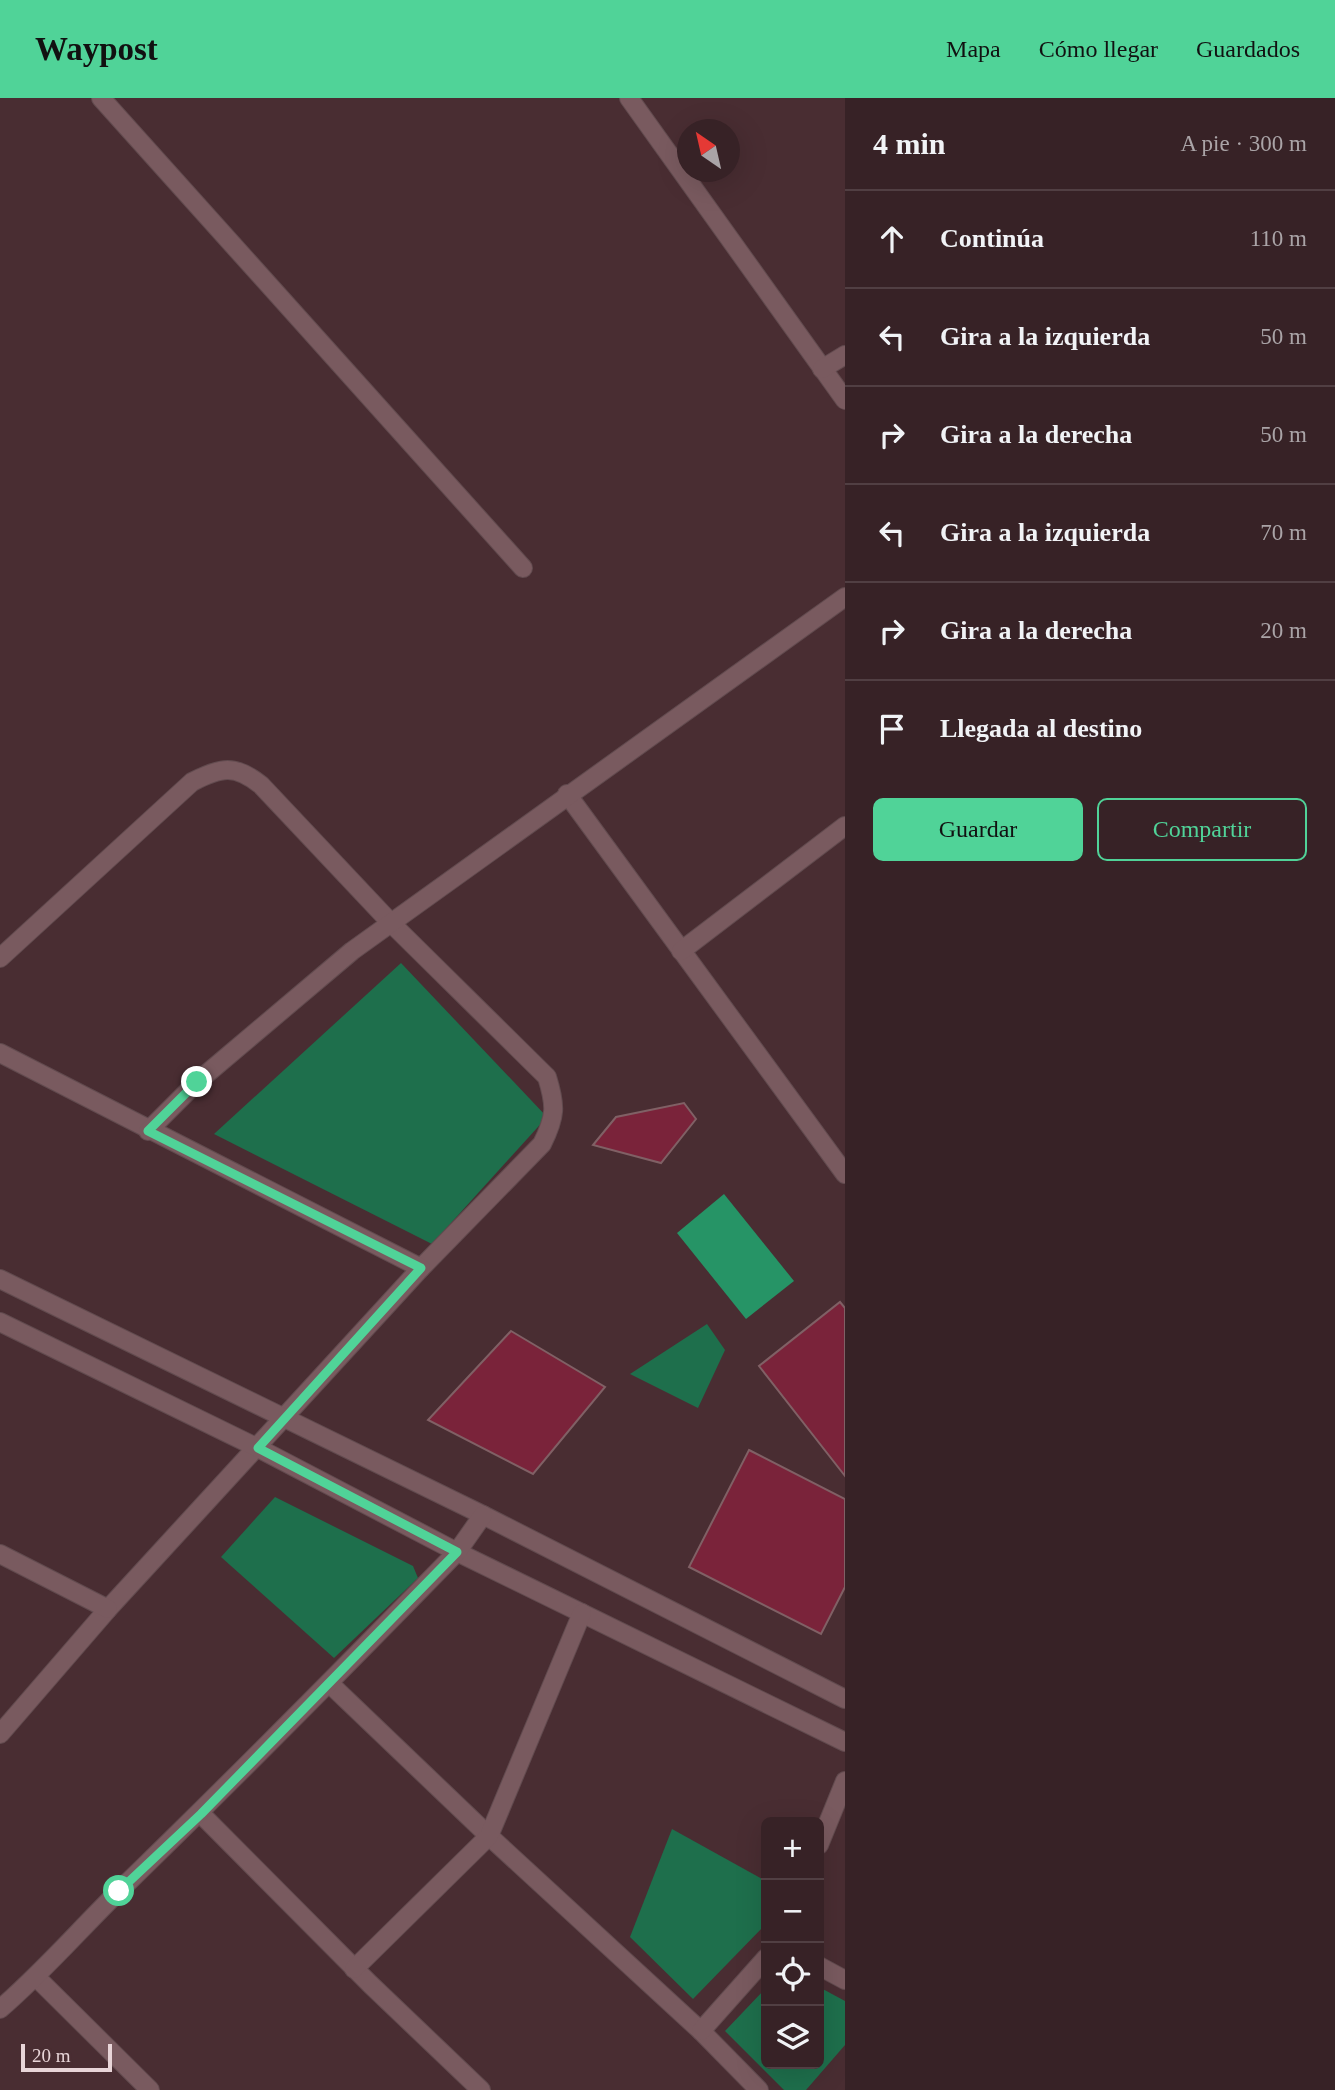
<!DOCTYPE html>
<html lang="es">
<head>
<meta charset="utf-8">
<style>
  :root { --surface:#372226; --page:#422f32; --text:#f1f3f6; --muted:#aaa4a7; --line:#513f43; --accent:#50d398 }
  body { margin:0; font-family:"Times New Roman",serif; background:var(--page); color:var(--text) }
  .controls { position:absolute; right:21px; bottom:21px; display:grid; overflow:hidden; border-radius:10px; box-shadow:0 7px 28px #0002 }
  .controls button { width:63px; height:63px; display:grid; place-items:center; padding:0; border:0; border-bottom:2px solid var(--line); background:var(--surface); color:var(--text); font:35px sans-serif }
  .compass { position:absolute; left:677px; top:21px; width:63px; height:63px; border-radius:50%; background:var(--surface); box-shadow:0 7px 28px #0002; rotate:326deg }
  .scale { position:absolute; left:21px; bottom:18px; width:91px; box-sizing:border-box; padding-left:7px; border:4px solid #e8d5d8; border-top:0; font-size:19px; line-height:24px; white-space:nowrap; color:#e8d5d8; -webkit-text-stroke:5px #492d32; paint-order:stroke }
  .stop { position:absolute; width:21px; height:21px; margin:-16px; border:5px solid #50d398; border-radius:50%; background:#fff }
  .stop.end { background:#50d398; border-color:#fff; box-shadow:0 2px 7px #0008 }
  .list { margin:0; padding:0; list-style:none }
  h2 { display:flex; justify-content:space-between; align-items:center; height:91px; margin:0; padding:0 28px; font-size:30px }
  h2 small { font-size:23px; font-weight:400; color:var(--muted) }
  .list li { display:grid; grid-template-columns:46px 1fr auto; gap:21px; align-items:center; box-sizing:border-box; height:98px; padding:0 28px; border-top:2px solid var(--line) }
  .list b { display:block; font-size:26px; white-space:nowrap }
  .list em { font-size:23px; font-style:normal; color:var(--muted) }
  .actions { display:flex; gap:14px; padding:21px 28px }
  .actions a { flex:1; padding:16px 0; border:2px solid var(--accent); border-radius:10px; text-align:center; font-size:24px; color:var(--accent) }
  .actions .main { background:var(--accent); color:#111 }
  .icon { flex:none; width:38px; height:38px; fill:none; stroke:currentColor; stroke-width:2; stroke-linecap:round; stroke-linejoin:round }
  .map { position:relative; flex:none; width:845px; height:1992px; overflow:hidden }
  header { display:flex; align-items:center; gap:42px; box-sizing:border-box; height:98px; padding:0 35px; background:var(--accent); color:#111 }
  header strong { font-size:33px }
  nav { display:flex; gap:38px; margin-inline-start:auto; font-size:24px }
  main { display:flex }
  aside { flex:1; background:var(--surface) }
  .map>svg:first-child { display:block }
  .green { fill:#1e6f4c }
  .water { fill:#269466 }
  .building { fill:#7a233a; stroke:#806065; stroke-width:2 }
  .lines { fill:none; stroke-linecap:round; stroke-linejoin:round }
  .minor-casing { stroke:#624b4f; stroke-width:20 }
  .minor { stroke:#795a5f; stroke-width:18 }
  .route { stroke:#50d398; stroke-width:9 }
</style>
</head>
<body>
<header>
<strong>Waypost</strong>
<nav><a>Mapa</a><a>Cómo llegar</a><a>Guardados</a></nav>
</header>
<main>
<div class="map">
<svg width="845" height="1992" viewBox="0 0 845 1992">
  <rect width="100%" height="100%" fill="#492d32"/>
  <g class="green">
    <path d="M401,865l146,154 -115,127 -218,-110z"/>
    <path d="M707,1226l18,26 -27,58 -68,-34z"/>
    <path d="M275,1399l138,69 5,12 -84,80 -113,-101z"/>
    <path d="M672,1731l94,52 -2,45 -71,73 -63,-62z"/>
    <path d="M819,1889l26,14v44l-39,45h-22l-59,-59 41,-43v76h53z"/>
  </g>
  <path class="water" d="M724,1096l70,87 -48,38 -69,-86z"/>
  <g class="building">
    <path d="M684,1005l12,16 -35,44 -68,-18 23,-28z"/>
    <path d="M840,1204l5,6v168l-86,-110z"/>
    <path d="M511,1233l94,56 -72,87 -105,-54z"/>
    <path d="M749,1352l96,49v88l-24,47 -132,-67z"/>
  </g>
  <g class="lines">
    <defs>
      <g id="minor">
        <path d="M101,0l422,470"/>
        <path d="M629,0l216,302"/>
        <path d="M822,271l23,-14"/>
        <path d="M567,696l278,380"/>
        <path d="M681,853l164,-125"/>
        <path d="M0,860l192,-176c29,-15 43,-18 69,3l130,138 156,154c9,29 9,39 -5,67l-121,124 -313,341 -108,125"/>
        <path d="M0,955l421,215"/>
        <path d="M148,1033l49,-49 155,-131 493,-354"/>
        <path d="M0,1181l483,236 362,184"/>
        <path d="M0,1224l258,126 199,104 388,190"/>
        <path d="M0,1456l108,55"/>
        <path d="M329,1585l160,153 212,195 58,59"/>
        <path d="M201,1716l169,170 111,106"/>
        <path d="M819,1747l26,-64"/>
        <path d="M819,1868l26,14"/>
        <path d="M354,1871l135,-133 93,-223"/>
        <path d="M37,1880l113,112"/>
        <path d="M0,1911c43,-37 80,-80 120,-119 114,-111 226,-224 337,-338l26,-37"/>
        <path d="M701,1933l65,-73"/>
      </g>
    </defs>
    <use href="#minor" class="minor-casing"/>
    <use href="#minor" class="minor"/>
  </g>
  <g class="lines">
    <path class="route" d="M119,1793l82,-77 256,-262 -199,-104 163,-180 -273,-137 49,-49"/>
  </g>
</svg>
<div class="controls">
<button>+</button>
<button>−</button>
<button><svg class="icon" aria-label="locate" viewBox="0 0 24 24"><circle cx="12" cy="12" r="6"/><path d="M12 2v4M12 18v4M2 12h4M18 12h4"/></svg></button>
<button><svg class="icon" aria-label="layers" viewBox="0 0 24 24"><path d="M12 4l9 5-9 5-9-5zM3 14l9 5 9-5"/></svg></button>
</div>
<svg class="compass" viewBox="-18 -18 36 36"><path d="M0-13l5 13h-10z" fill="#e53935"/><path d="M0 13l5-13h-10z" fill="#aaa4a7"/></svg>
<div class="scale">20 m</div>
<div class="stop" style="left:119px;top:1793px"></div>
<div class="stop end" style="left:197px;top:984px"></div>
</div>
<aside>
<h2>4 min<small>A pie · 300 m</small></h2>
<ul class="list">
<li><svg class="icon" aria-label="ahead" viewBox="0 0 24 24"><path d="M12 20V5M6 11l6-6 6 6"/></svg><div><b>Continúa</b></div><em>110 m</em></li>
<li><svg class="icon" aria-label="left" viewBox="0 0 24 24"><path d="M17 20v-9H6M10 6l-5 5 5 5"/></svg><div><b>Gira a la izquierda</b></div><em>50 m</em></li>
<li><svg class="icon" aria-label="right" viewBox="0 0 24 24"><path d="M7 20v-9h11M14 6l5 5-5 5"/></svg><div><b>Gira a la derecha</b></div><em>50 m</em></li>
<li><svg class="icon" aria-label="left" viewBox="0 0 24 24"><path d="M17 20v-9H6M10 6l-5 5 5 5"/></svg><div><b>Gira a la izquierda</b></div><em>70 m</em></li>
<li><svg class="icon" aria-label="right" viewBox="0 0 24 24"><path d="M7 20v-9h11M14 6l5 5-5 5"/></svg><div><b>Gira a la derecha</b></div><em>20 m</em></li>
<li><svg class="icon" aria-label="arrive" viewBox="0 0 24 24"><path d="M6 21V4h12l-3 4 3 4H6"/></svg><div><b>Llegada al destino</b></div></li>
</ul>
<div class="actions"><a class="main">Guardar</a><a>Compartir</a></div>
</aside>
</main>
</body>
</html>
